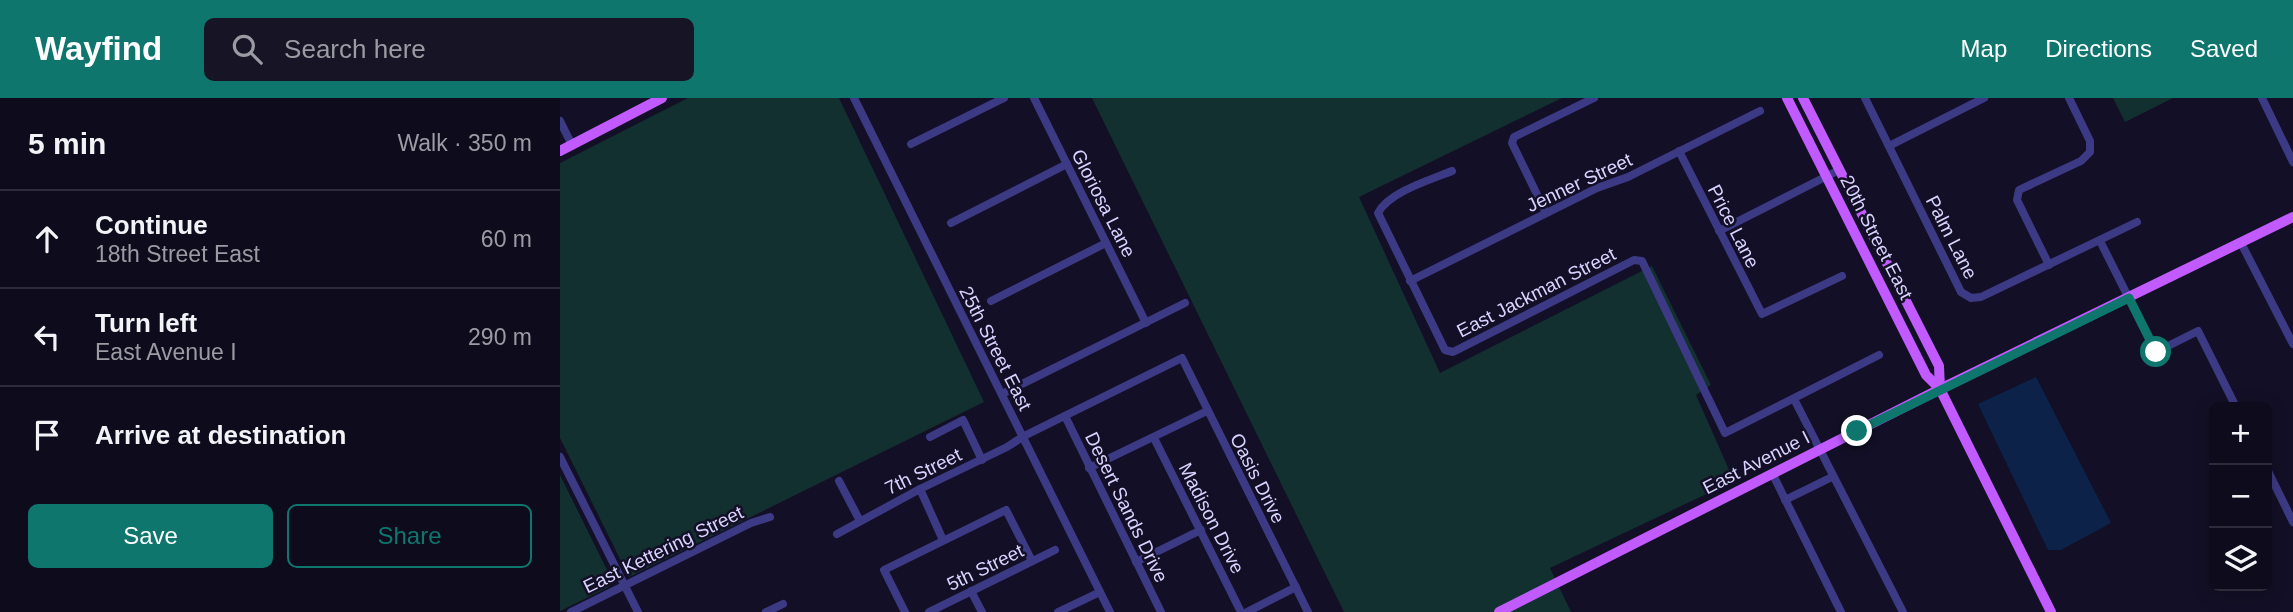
<!DOCTYPE html>
<html lang="en">
<head>
<meta charset="utf-8">
<style>
  :root { --surface:#0e0b1c; --page:#171425; --text:#f1f3f6; --muted:#9b9ba3; --line:#2e2b3b; --accent:#0f766e }
  body { margin:0; font-family:Helvetica,sans-serif; background:var(--page); color:var(--text) }
  .controls { position:absolute; right:21px; bottom:21px; display:grid; overflow:hidden; border-radius:10px; box-shadow:0 4px 18px #0003 }
  .controls button { width:63px; height:63px; display:grid; place-items:center; padding:0; border:0; border-bottom:2px solid var(--line); background:var(--surface); color:var(--text); font:35px sans-serif }
  .stop { position:absolute; width:21px; height:21px; margin:-16px; border:5px solid #0f766e; border-radius:50%; background:#fff }
  .stop.end { background:#0f766e; border-color:#fff; box-shadow:0 2px 7px #0008 }
  .list { margin:0; padding:0; list-style:none }
  h2 { display:flex; justify-content:space-between; align-items:center; height:91px; margin:0; padding:0 28px; font-size:30px }
  h2 small { font-size:23px; font-weight:400; color:var(--muted) }
  .list li { display:grid; grid-template-columns:46px 1fr auto; gap:21px; align-items:center; box-sizing:border-box; height:98px; padding:0 28px; border-top:2px solid var(--line) }
  .list b { display:block; font-size:26px; white-space:nowrap }
  .list p { margin:0; font-size:23px; white-space:nowrap; color:var(--muted) }
  .list em { font-size:23px; font-style:normal; color:var(--muted) }
  .actions { display:flex; gap:14px; padding:21px 28px }
  .actions a { flex:1; padding:16px 0; border:2px solid var(--accent); border-radius:10px; text-align:center; font-size:24px; color:var(--accent) }
  .actions .main { background:var(--accent); color:#fff }
  .icon { flex:none; width:38px; height:38px; fill:none; stroke:currentColor; stroke-width:2; stroke-linecap:round; stroke-linejoin:round }
  .map { position:relative; flex:none; width:1733px; height:514px; overflow:hidden }
  header { display:flex; align-items:center; gap:42px; box-sizing:border-box; height:98px; padding:0 35px; background:var(--accent); color:#fff }
  header strong { font-size:33px }
  nav { display:flex; gap:38px; margin-inline-start:auto; font-size:24px }
  .search { width:490px; height:63px; background:var(--page); display:flex; align-items:center; gap:18px; box-sizing:border-box; padding:0 24px; border-radius:10px; color:var(--muted); font-size:26px }
  main { display:flex }
  aside { flex:1; background:var(--surface) }
  .map>svg:first-child { display:block }
  .green { fill:#12302f }
  .water { fill:#0c2248 }
  .lines { fill:none; stroke-linecap:round; stroke-linejoin:round }
  .minor { stroke:#3d3a85; stroke-width:8 }
  .major { stroke:#c25bff; stroke-width:10 }
  .route { stroke:#0f766e; stroke-width:9 }
  .labels { text-anchor:middle; stroke-width:5; stroke-linejoin:round; paint-order:stroke }
  .street-label { font-size:19px; fill:#d9d4ff; stroke:#130f26 }
</style>
</head>
<body>
<header>
<strong>Wayfind</strong>
<div class="search"><svg class="icon" aria-label="search" viewBox="0 0 24 24"><circle cx="10" cy="10" r="6"/><path d="M15 15l6 6"/></svg>Search here</div>
<nav><a>Map</a><a>Directions</a><a>Saved</a></nav>
</header>
<main>
<aside>
<h2>5 min<small>Walk · 350 m</small></h2>
<ul class="list">
<li><svg class="icon" aria-label="ahead" viewBox="0 0 24 24"><path d="M12 20V5M6 11l6-6 6 6"/></svg><div><b>Continue</b><p>18th Street East</p></div><em>60 m</em></li>
<li><svg class="icon" aria-label="left" viewBox="0 0 24 24"><path d="M17 20v-9H6M10 6l-5 5 5 5"/></svg><div><b>Turn left</b><p>East Avenue I</p></div><em>290 m</em></li>
<li><svg class="icon" aria-label="arrive" viewBox="0 0 24 24"><path d="M6 21V4h12l-3 4 3 4H6"/></svg><div><b>Arrive at destination</b></div></li>
</ul>
<div class="actions"><a class="main">Save</a><a>Share</a></div>
</aside>
<div class="map">
<svg width="1733" height="514" viewBox="0 0 1733 514">
  <rect width="100%" height="100%" fill="#130f26"/>
  <g class="green">
    <path d="M128,0h151l145,304 -355,175 -69,-139v-275z"/>
    <path d="M532,0h470l-203,99 81,176 212,-107 59,119 -15,10 38,86 -184,87 21,44h-227z"/>
    <path d="M1553,0h60l-48,24z"/>
    <path d="M0,377l52,105 -3,7 -49,24z"/>
  </g>
  <path class="water" d="M1476,279l75,146 -50,27h-13l-70,-146z"/>
  <g class="lines">
    <g class="minor">
      <path d="M294,0l256,514"/>
      <path d="M474,0l112,225"/>
      <path d="M1305,0l96,194 10,6 10,-1 156,-75"/>
      <path d="M1702,0l31,64"/>
      <path d="M0,23l12,24"/>
      <path d="M351,46l93,-46"/>
      <path d="M1329,48l95,-48"/>
      <path d="M1119,53l83,163 80,-38"/>
      <path d="M892,73c-22,9 -63,21 -74,42l67,137 8,2 181,-92 8,1 83,172 154,-78"/>
      <path d="M986,115l-34,-70 2,-6 80,-39"/>
      <path d="M391,125l116,-59"/>
      <path d="M1159,133l120,-61"/>
      <path d="M1540,143l56,111 42,-21 38,76"/>
      <path d="M1681,145l52,101"/>
      <path d="M1489,167l-32,-65 2,-10 62,-29 9,-9v-11l-21,-43"/>
      <path d="M850,183l187,-93 31,-11 132,-66"/>
      <path d="M431,203l115,-58"/>
      <path d="M442,296l183,-91"/>
      <path d="M1234,301l109,213"/>
      <path d="M505,318l96,196"/>
      <path d="M370,339l33,-17 19,40"/>
      <path d="M594,340l87,174"/>
      <path d="M0,359l78,155"/>
      <path d="M529,370l118,-57"/>
      <path d="M1707,371l26,53"/>
      <path d="M1212,375l69,139"/>
      <path d="M279,383l21,40"/>
      <path d="M360,391l23,51"/>
      <path d="M1225,402l47,-23"/>
      <path d="M277,436l83,-45 87,-42 17,-11 158,-78 126,254"/>
      <path d="M576,464l65,-32"/>
      <path d="M411,493l11,21"/>
      <path d="M11,514l180,-89 19,-6"/>
      <path d="M206,514l17,-8"/>
      <path d="M345,514l-21,-42 122,-60 26,51"/>
      <path d="M369,514l126,-62"/>
      <path d="M498,514l42,-20"/>
      <path d="M687,514l49,-25"/>
    </g>
    <g class="major">
      <path d="M1227,0l139,277 14,14 111,223"/>
      <path d="M1243,0l136,268 1,23"/>
      <path d="M0,53l102,-53"/>
      <path d="M939,514l441,-223 353,-172"/>
    </g>
  </g>
  <g class="lines">
    <path class="route" d="M1297,333l272,-133 27,54"/>
  </g>
  <g class="labels">
    <g class="street-label">
      <text transform="translate(1019 84) rotate(-25)" y="7">Jenner Street</text>
      <text transform="translate(544 105) rotate(63)" y="7">Gloriosa Lane</text>
      <text transform="translate(1174 128) rotate(63)" y="7">Price Lane</text>
      <text transform="translate(1317 139) rotate(63)" y="7">20th Street East</text>
      <text transform="translate(1392 139) rotate(63)" y="7">Palm Lane</text>
      <text transform="translate(976 194) rotate(-27)" y="7">East Jackman Street</text>
      <text transform="translate(436 250) rotate(63)" y="7">25th Street East</text>
      <text transform="translate(1196 364) rotate(-27)" y="7">East Avenue I</text>
      <text transform="translate(363 373) rotate(-26)" y="7">7th Street</text>
      <text transform="translate(698 380) rotate(63)" y="7">Oasis Drive</text>
      <text transform="translate(567 409) rotate(64)" y="7">Desert Sands Drive</text>
      <text transform="translate(652 420) rotate(63)" y="7">Madison Drive</text>
      <text transform="translate(103 451) rotate(-26)" y="7">East Kettering Street</text>
      <text transform="translate(425 469) rotate(-26)" y="7">5th Street</text>
    </g>
  </g>
</svg>
<div class="controls">
<button>+</button>
<button>−</button>
<button><svg class="icon" aria-label="layers" viewBox="0 0 24 24"><path d="M12 4l9 5-9 5-9-5zM3 14l9 5 9-5"/></svg></button>
</div>
<div class="stop" style="left:1596px;top:254px"></div>
<div class="stop end" style="left:1297px;top:333px"></div>
</div>
</main>
</body>
</html>
